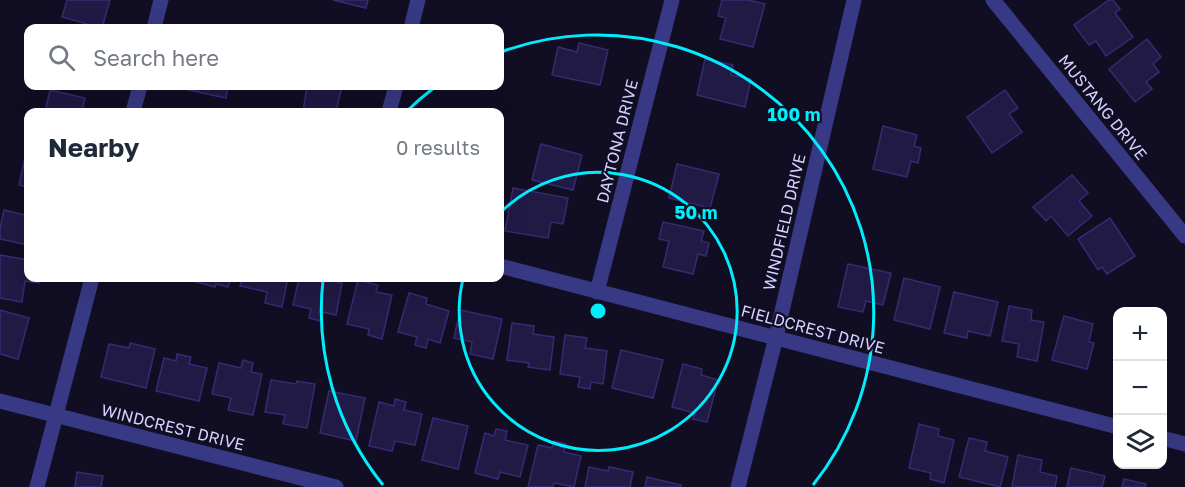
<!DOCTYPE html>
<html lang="en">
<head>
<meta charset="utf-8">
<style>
  :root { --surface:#fff; --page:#f6f6f7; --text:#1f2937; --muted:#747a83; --line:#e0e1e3 }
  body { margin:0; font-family:"Golos Text",sans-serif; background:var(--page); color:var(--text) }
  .controls { position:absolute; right:18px; bottom:18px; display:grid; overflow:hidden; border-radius:12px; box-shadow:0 6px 24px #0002 }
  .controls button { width:54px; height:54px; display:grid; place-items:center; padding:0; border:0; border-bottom:2px solid var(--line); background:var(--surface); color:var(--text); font:30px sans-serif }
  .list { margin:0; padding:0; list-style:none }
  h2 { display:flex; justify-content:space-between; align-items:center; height:78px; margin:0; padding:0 24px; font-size:26px }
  h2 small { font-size:20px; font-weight:400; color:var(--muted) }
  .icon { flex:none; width:33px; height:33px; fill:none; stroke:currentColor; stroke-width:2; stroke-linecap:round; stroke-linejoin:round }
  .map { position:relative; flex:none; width:1185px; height:487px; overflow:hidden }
  .search { position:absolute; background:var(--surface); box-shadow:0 6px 24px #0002; left:24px; top:24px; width:480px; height:66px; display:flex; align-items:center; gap:15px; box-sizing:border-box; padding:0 21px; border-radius:12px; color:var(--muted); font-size:22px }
  .panel { position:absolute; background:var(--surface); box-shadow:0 6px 24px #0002; left:24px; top:108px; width:480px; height:174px; border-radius:12px }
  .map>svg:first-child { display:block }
  .building { fill:#201a45; stroke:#362b72; stroke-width:1.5 }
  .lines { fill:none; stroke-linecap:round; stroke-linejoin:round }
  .minor { stroke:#383984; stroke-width:15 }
  .ring { fill:none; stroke:#00eefc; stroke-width:3 }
  .labels { text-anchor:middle; stroke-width:4.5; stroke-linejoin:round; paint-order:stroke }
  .street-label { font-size:16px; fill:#d4d1ff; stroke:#110e24 }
  .centre { fill:#00eefc; stroke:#110e24; stroke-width:3 }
  .ring-label { font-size:18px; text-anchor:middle; font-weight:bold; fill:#00eefc; stroke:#110e24; stroke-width:4.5; stroke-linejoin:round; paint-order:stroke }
</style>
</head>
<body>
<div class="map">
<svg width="1185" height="487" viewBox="0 0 1185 487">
  <rect width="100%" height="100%" fill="#110e24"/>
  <g class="building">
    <path d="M67,0h43l-8,28 -40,-11z"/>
    <path d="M333,0h35l-2,8z"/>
    <path d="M722,0h26l17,4 -12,43 -33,-8 6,-21 -8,-2z"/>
    <path d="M1109,0h4l7,9 -5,4 18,24 -27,19 -10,-15 -7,4 -15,-20z"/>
    <path d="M1147,39l14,18 -8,7 6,8 -13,10 6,7 -17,13 -26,-33z"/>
    <path d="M579,43l29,7 -8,35 -48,-10 6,-28 19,5z"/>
    <path d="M705,59l28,6 -2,10 20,4 -6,28 -48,-12z"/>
    <path d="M184,86h44l-2,12 -42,-9z"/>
    <path d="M307,86h35l-6,26h-33z"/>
    <path d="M50,90l35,8 -3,14h-37z"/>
    <path d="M1005,90l13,18 -9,6 13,18 -30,21 -25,-36z"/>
    <path d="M883,126l34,9 -3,11 7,2 -3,15 -7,-2 -4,16 -34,-8z"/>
    <path d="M28,143v44l-9,-2z"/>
    <path d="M541,144l41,11 -9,35 -41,-10z"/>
    <path d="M677,164l42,10 -9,34 -41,-10z"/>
    <path d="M1072,175l16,18 -9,8 13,15 -24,20 -17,-20 -5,5 -13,-14z"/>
    <path d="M513,188l55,10 -5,26 -12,-2 -3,16 -43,-7z"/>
    <path d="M27,207l1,38 -28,-6v-11l4,-18 21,5z"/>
    <path d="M1110,218l25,38 -28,18 -5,-7 -4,3 -20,-31z"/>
    <path d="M663,222l41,9 -3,10 8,2 -3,13 -8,-2 -5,20 -30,-7 6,-26 -10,-2z"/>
    <path d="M0,255l28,5v18h12l-1,5 -14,-2 -3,21 -22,-4z"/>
    <path d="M848,264l43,9 -8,32 -17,-4 -3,11 -25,-5z"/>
    <path d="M185,278h46l-3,9 -12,-3 -1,3 -30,-8z"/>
    <path d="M242,278h46l-6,29 -17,-4 2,-11 -27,-6z"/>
    <path d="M299,278h20l23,5 -6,32 -14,-3 -2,9 -11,-3 2,-9 -18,-4z"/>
    <path d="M904,278l36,9 -10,42 -36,-9z"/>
    <path d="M358,280l20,5 -2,7 16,3 -10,44 -14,-4 1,-6 -22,-5z"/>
    <path d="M954,292l44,10 -8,34 -22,-5 -1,7 -23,-5z"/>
    <path d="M409,293l18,5 -1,6 23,7 -9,32 -12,-4 -2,9 -11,-3 2,-8 -19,-5z"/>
    <path d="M1009,306l23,4 -1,10 13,2 -7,39 -20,-4 2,-13 -17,-3z"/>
    <path d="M0,310l29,8 -11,41 -18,-5z"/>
    <path d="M460,310l42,9 -9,40 -23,-5 2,-12 -18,-4z"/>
    <path d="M1064,316l29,8 -4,18 5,1 -7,26 -35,-9z"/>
    <path d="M512,323l22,3 -1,8 21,3 -4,33 -22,-3 1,-4 -22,-3z"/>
    <path d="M565,335l22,3 -2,10 22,3 -4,33 -12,-2 -1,7 -12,-2 2,-10 -20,-3z"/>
    <path d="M130,343l25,6 -9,39 -45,-11 8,-33 20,4z"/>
    <path d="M621,350l42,10 -10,38 -41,-10z"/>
    <path d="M177,354l14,3 -2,7 18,4 -8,33 -43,-10 8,-33 12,3z"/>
    <path d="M243,360l10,3 -2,9 11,2 -9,41 -25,-5 3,-12 -19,-4 7,-31 22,5z"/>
    <path d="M683,364l19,5 -1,6 17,5 -11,42 -14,-3 2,-6 -23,-6z"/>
    <path d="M271,380l25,4 1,-3 18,3 -8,44 -24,-4 2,-9 -20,-3z"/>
    <path d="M329,391l36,7 -9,43 -36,-8z"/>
    <path d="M395,399l11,3 -2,8 18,4 -7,31 -20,-4 -3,10 -23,-5 10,-44 15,4z"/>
    <path d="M433,418l35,8 -10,43 -36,-9z"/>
    <path d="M919,424l20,5 -1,7 16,4 -10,43 -14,-4 1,-6 -22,-5z"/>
    <path d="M496,429l11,2 -2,9 23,5 -8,32 -20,-5 -2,7 -23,-6 10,-40 9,3z"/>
    <path d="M969,438l18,4 -2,9 23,6 -8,30 -41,-10z"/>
    <path d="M554,441l12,3 -2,8 17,4 -7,31 -20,-4 -1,4h-25l10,-42 14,3z"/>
    <path d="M1018,455l24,5 -2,12 17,4 -2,11h-43z"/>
    <path d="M589,467l19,4 1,-4 24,5 -3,15h-45z"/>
    <path d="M1071,468l34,8 -3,11h-35z"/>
    <path d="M77,472l26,4 -2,11h-26z"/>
    <path d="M647,477l34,8v2h-36z"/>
    <path d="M1124,479l22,5 -1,3h-23z"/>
  </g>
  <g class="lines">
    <g class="minor">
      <path d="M993,0l192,236"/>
      <path d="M154,28l7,-28"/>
      <path d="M411,28l7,-28"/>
      <path d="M133,112l7,-26"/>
      <path d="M389,112l7,-26"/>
      <path d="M500,266l618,161"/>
      <path d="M597,292l75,-292"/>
      <path d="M0,401l336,86"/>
      <path d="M1162,438l23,6"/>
      <path d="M37,487l55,-209"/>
      <path d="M738,487l38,-150 78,-337"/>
    </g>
  </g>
  <g class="ring">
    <path d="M500 213A139 139 0 1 1 463 279"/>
    <path d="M383 485A277 277 0 0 1 323 280M406 112A277 277 0 0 1 435 87M501 52A277 277 0 0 1 813 485"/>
  </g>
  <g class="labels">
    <g class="street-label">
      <text transform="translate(1103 107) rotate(51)" y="6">MUSTANG DRIVE</text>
      <text transform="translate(617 141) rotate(-76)" y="6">DAYTONA DRIVE</text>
      <text transform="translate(784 222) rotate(-77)" y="6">WINDFIELD DRIVE</text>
      <text transform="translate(813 329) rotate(15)" y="6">FIELDCREST DRIVE</text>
      <text transform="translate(173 427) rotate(14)" y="6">WINDCREST DRIVE</text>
    </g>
  </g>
  <circle cx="598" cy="311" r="9" class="centre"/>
  <g class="ring-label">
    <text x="794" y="121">100 m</text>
    <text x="696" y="219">50 m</text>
  </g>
</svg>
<div class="controls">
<button>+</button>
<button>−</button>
<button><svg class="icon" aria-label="layers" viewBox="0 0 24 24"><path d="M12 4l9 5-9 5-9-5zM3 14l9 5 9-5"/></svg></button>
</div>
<div class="search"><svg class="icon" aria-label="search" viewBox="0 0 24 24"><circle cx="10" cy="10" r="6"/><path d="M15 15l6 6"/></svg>Search here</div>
<section class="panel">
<h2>Nearby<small>0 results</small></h2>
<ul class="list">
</ul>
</section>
</div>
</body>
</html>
